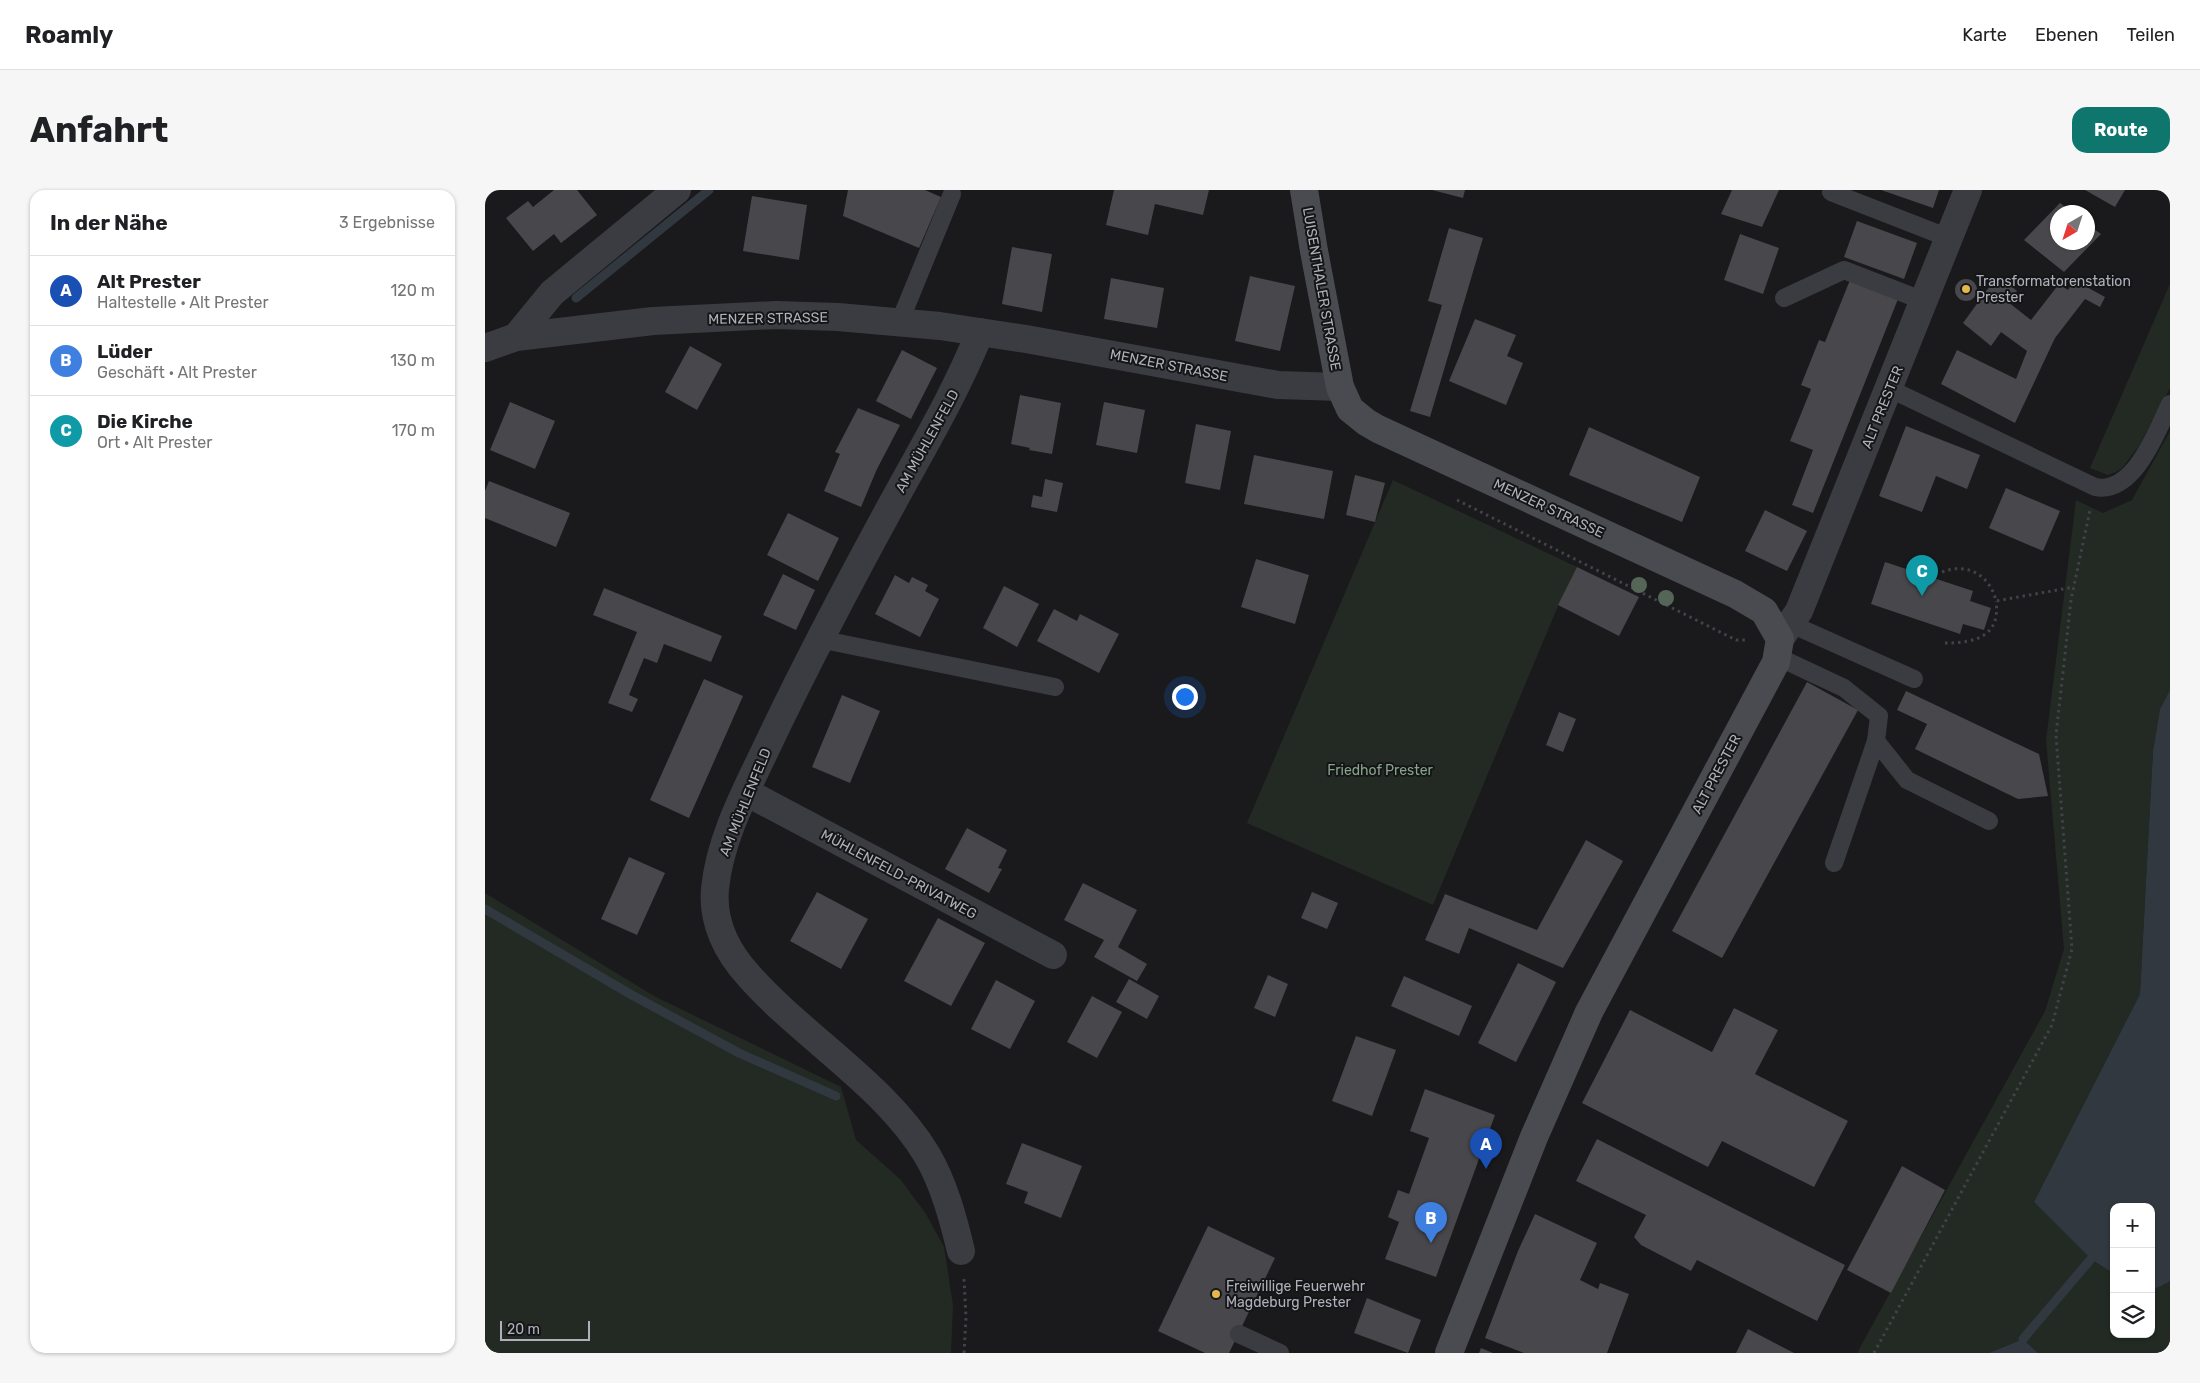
<!DOCTYPE html>
<html lang="de">
<head>
<meta charset="utf-8">
<style>
  :root { --surface:#fff; --page:#f6f6f6; --text:#202124; --muted:#757577; --line:#e0e0e0; --accent:#0f766e }
  body { margin:0; font-family:Rubik,sans-serif; background:var(--page); color:var(--text) }
  .controls { position:absolute; right:15px; bottom:15px; display:grid; overflow:hidden; border-radius:10px; box-shadow:0 1px 4px #0004 }
  .controls button { width:45px; height:45px; display:grid; place-items:center; padding:0; border:0; border-bottom:1px solid var(--line); background:var(--surface); color:var(--text); font:25px sans-serif }
  .compass { position:absolute; left:1565px; top:15px; width:45px; height:45px; border-radius:50%; background:var(--surface); box-shadow:0 1px 4px #0004; rotate:219deg }
  .scale { position:absolute; left:15px; bottom:12px; width:90px; box-sizing:border-box; padding-left:5px; border:2px solid #aeb1ba; border-top:0; font-size:14px; line-height:18px; white-space:nowrap; color:#aeb1ba; -webkit-text-stroke:4px #151517; paint-order:stroke }
  .you { position:absolute; left:699px; top:506px; width:18px; height:18px; margin:-12px; border:4px solid #fff; border-radius:50%; background:#1a73e8; box-shadow:0 0 0 8px #1a73e833 }
  .badge { display:grid; place-items:center; width:32px; height:32px; border-radius:50%; background:var(--accent); color:#fff; font-size:16px; font-weight:700 }
  .pin { position:absolute; translate:-50% -41px; filter:drop-shadow(0 1px 2px #0008) }
  .pin::after { content:''; position:absolute; top:26px; width:18px; height:15px; background:inherit; clip-path:polygon(0 0,100% 0,50% 100%) }
  .list { margin:0; padding:0; list-style:none }
  h2 { display:flex; justify-content:space-between; align-items:center; height:65px; margin:0; padding:0 20px; font-size:21px }
  h2 small { font-size:16px; font-weight:400; color:var(--muted) }
  .list li { display:grid; grid-template-columns:32px 1fr auto; gap:15px; align-items:center; box-sizing:border-box; height:70px; padding:0 20px; border-top:1px solid var(--line) }
  .list b { display:block; font-size:19px; white-space:nowrap }
  .list p { margin:0; font-size:16px; white-space:nowrap; color:var(--muted) }
  .list em { font-size:16px; font-style:normal; color:var(--muted) }
  .icon { flex:none; width:28px; height:28px; fill:none; stroke:currentColor; stroke-width:2; stroke-linecap:round; stroke-linejoin:round }
  .map { position:relative; flex:none; width:1685px; height:1163px; overflow:hidden; border-radius:15px }
  header { display:flex; align-items:center; gap:30px; box-sizing:border-box; height:70px; padding:0 25px; background:var(--surface); border-bottom:1px solid var(--line) }
  header strong { font-size:24px }
  nav { display:flex; gap:28px; margin-inline-start:auto; font-size:18px }
  .intro { display:flex; align-items:center; justify-content:space-between; box-sizing:border-box; height:120px; padding:0 30px }
  h1 { margin:0; font-size:35px }
  .button { padding:12px 22px; border-radius:15px; background:var(--accent); color:#fff; font-size:18px; font-weight:700 }
  main { display:flex; gap:30px; padding:0 30px }
  aside { flex:1; background:var(--surface); border-radius:15px; box-shadow:0 1px 4px #0004 }
  .map>svg:first-child { display:block }
  .green { fill:#222a23 }
  .water { fill:#31383f }
  .lines { fill:none; stroke-linecap:round; stroke-linejoin:round }
  .stream { stroke:#31383f; stroke-width:9 }
  .building { fill:#47474c }
  .path { stroke:#414348; stroke-width:3; stroke-dasharray:2.5 4; stroke-linecap:butt }
  .lane { stroke:#3b3c41; stroke-width:18 }
  .street { stroke:#3b3c41; stroke-width:28 }
  .secondary { stroke:#494b51; stroke-width:28 }
  .tree { fill:#556658 }
  .poi-dot { fill:#e4b74a; stroke:#151517; stroke-width:2 }
  .labels { text-anchor:middle; stroke-width:4; stroke-linejoin:round; paint-order:stroke }
  .poi-label { font-size:14px; fill:#aeb1ba; stroke:#151517; text-anchor:start }
  .street-label { font-size:14px; fill:#aeb1ba; stroke:#151517 }
  .park-label { font-size:14px; fill:#86a489; stroke:#151517 }
</style>
</head>
<body>
<header>
<strong>Roamly</strong>
<nav><a>Karte</a><a>Ebenen</a><a>Teilen</a></nav>
</header>
<div class="intro"><h1>Anfahrt</h1><a class="button">Route</a></div>
<main>
<aside>
<h2>In der Nähe<small>3 Ergebnisse</small></h2>
<ul class="list">
<li><span class="badge" style="background:#1a4fb4">A</span><div><b>Alt Prester</b><p>Haltestelle · Alt Prester</p></div><em>120 m</em></li>
<li><span class="badge" style="background:#3f7fe0">B</span><div><b>Lüder</b><p>Geschäft · Alt Prester</p></div><em>130 m</em></li>
<li><span class="badge" style="background:#0f9aa8">C</span><div><b>Die Kirche</b><p>Ort · Alt Prester</p></div><em>170 m</em></li>
</ul>
</aside>
<div class="map">
<svg width="1685" height="1163" viewBox="0 0 1685 1163">
  <rect width="100%" height="100%" fill="#1a1a1c"/>
  <g class="green">
    <path d="M1685,94v104l-31,58 -17,22 -6,4 -8,3 -18,-7z"/>
    <path d="M1685,241v259l-10,19 -7,42 -13,243 -106,208 57,57 23,15v60h37v-45l12,-3 7,-5v72h-132l-15,-14 -34,14h-132l188,-342 19,-62 -18,-209 30,-240 27,13 29,-13z"/>
    <path d="M908,290l184,87 -19,39 -125,299 -186,-82z"/>
    <path d="M0,703l169,103 187,91 15,53 44,39 26,35 18,33 9,58 -2,48h-466z"/>
  </g>
  <g class="water">
    <path d="M1685,500v591c-6,4 -11,7 -19,8v-82h-37v67l-23,-15 -57,-57 106,-208 13,-243 7,-42z"/>
    <path d="M1538,1149l15,14h-49z"/>
  </g>
  <g class="lines">
    <g class="stream">
      <path d="M91,108l133,-108"/>
      <path d="M0,719l145,85 109,59 97,43"/>
      <path d="M1538,1149l68,-80"/>
    </g>
  </g>
  <g class="building">
    <path d="M69,0h23l20,25 -36,28 -7,-9 -21,17 -27,-33 22,-17 5,6z"/>
    <path d="M363,0h77l16,7 -22,51 -76,-32z"/>
    <path d="M629,0h95l-6,25 -48,-11 -7,31 -42,-10z"/>
    <path d="M947,0h33l-2,8z"/>
    <path d="M1247,0h47l-17,37 -41,-13z"/>
    <path d="M1396,0h58l-6,18z"/>
    <path d="M1600,0h40l-10,17z"/>
    <path d="M267,6l55,9 -8,55 -56,-9z"/>
    <path d="M1575,13l12,9h-15v30h30v-18l14,10 -37,38 -40,-32z"/>
    <path d="M1372,31l60,22 -13,36 -60,-22z"/>
    <path d="M964,38l34,10 -53,179 -20,-6 32,-106 -14,-4z"/>
    <path d="M1255,44l39,14 -16,46 -39,-14z"/>
    <path d="M527,57l40,7 -10,58 -40,-8z"/>
    <path d="M765,86l45,10 -15,65 -45,-10z"/>
    <path d="M1514,86l18,15 -9,11 23,18 28,-36 9,6 6,-10 31,17 -5,10 -15,-8 -30,39 -40,85 -74,-39 16,-34 59,29 11,-28 -26,-19 -10,14 -28,-23 24,-33z"/>
    <path d="M626,88l53,10 -7,40 -53,-9z"/>
    <circle cx="1481" cy="100" r="11"/>
    <path d="M1365,90l48,19 -85,214 -21,-8 21,-55 -23,-9 21,-52 -10,-4 18,-45 6,2z"/>
    <path d="M990,129l41,16 -9,21 16,7 -17,42 -57,-24z"/>
    <path d="M205,156l32,18 -25,46 -32,-18z"/>
    <path d="M417,160l35,18 -26,51 -35,-18z"/>
    <path d="M535,205l41,8 -9,51 -23,-4 1,-2 -19,-4z"/>
    <path d="M25,212l45,19 -20,48 -45,-19z"/>
    <path d="M619,212l41,8 -8,43 -41,-8z"/>
    <path d="M373,218l42,17 -23,44 -16,38 -37,-16 16,-37 -5,-2z"/>
    <path d="M711,234l35,7 -11,59 -35,-7z"/>
    <path d="M1421,236l74,29 -13,34 -31,-13 -14,36 -43,-16z"/>
    <path d="M1104,237l111,50 -18,45 -113,-47z"/>
    <path d="M769,265l79,16 -9,48 -80,-15z"/>
    <path d="M870,285l30,8 -10,39 -29,-7z"/>
    <path d="M560,289l18,4 -6,29 -26,-5 2,-12 9,2z"/>
    <path d="M4,291l81,32 -14,34 -71,-29v-27z"/>
    <path d="M1521,298l54,23 -17,40 -54,-23z"/>
    <path d="M1280,320l42,21 -20,40 -42,-20z"/>
    <path d="M303,323l51,25 -21,43 -51,-26z"/>
    <path d="M771,369l53,16 -14,49 -54,-17z"/>
    <path d="M1400,372l88,29 -3,10 21,7 -7,22 -21,-6 -3,10 -89,-30z"/>
    <path d="M1092,377l62,30 -20,39 -61,-31z"/>
    <path d="M298,384l32,16 -19,40 -33,-15z"/>
    <path d="M410,385l14,8 3,-6 16,8 -3,6 14,8 -19,38 -45,-23z"/>
    <path d="M519,396l35,18 -22,43 -34,-19z"/>
    <path d="M119,398l118,48 -11,26 -47,-18 -7,19 -13,-5 -15,37 9,4 -6,13 -24,-9 29,-71 -44,-17z"/>
    <path d="M569,419l23,12 3,-7 39,20 -20,39 -62,-32z"/>
    <path d="M219,489l39,17 -54,122 -39,-18z"/>
    <path d="M1322,492l51,28 -136,248 -50,-27z"/>
    <path d="M1421,501l133,63 9,42 -30,3 -103,-50 12,-25 -30,-14z"/>
    <path d="M357,505l38,16 -30,72 -38,-16z"/>
    <path d="M1074,522l17,7 -13,33 -17,-7z"/>
    <path d="M482,638l40,22 -9,18 4,1 -13,24 -44,-24z"/>
    <path d="M1101,650l37,21 -60,107 -94,-40 -10,26 -34,-14 20,-46 92,36z"/>
    <path d="M144,667l36,16 -28,62 -36,-16z"/>
    <path d="M598,693l54,27 -19,37 29,17 -10,17 -43,-24 10,-17 -40,-20z"/>
    <path d="M332,702l51,27 -27,50 -51,-28z"/>
    <path d="M827,702l26,11 -11,26 -26,-11z"/>
    <path d="M453,728l47,25 -34,63 -47,-25z"/>
    <path d="M1033,773l38,19 -40,80 -38,-19z"/>
    <path d="M783,785l20,9 -13,33 -21,-9z"/>
    <path d="M919,786l68,30 -13,30 -68,-30z"/>
    <path d="M644,789l30,17 -12,23 -31,-17z"/>
    <path d="M511,790l39,21 -25,48 -39,-20z"/>
    <path d="M607,806l30,16 -25,46 -30,-16z"/>
    <path d="M1249,818l44,22 -23,44 93,47 -34,66 -92,-46 -14,26 -126,-64 48,-93 82,42z"/>
    <path d="M871,846l40,14 -24,66 -40,-15z"/>
    <path d="M940,899l70,26 -59,162 -51,-18 14,-37 -11,-5 10,-27 11,4 20,-56 -19,-7z"/>
    <path d="M1112,949l248,126 -28,56 -120,-61 -6,11 -50,-26 -7,-8 12,-22 -70,-34z"/>
    <path d="M537,953l60,23 -21,52 -37,-15 4,-11 -22,-8z"/>
    <path d="M1417,976l43,24 -54,103 -44,-23z"/>
    <path d="M1050,1024l62,29 -17,37 18,9 2,-6 29,11 -22,59h-83l-39,-15 33,-87z"/>
    <path d="M723,1036l67,32 -46,95h-24l-47,-22z"/>
    <path d="M882,1108l54,22 -13,33 -54,-20z"/>
    <path d="M1263,1139l46,24h-58z"/>
    <path d="M996,1158l12,5h-14z"/>
  </g>
  <g class="lines">
    <g class="path">
      <path d="M972,310l279,140h12"/>
      <path d="M1457,382c25,-10 48,3 54,29l78,-14"/>
      <path d="M1460,453c29,0 56,-6 51,-42"/>
      <path d="M479,1163l2,-35 -2,-39"/>
      <path d="M1389,1163l178,-328 20,-76 -16,-214 15,-135 19,-90"/>
    </g>
    <g class="lane">
      <path d="M1346,2l118,46"/>
      <path d="M1299,108l60,-28 80,31"/>
      <path d="M415,131l52,-127"/>
      <path d="M1405,199l205,98c39,8 62,-56 75,-83"/>
      <path d="M1306,434l123,55"/>
      <path d="M334,449l236,48"/>
      <path d="M1293,467l66,31 35,28 -3,25 -42,122"/>
      <path d="M1391,551l31,39 82,41"/>
      <path d="M754,1144l41,19"/>
    </g>
    <g class="street">
      <path d="M31,147l36,-44 125,-103"/>
      <path d="M0,158l31,-11 137,-16 123,-6 62,2 102,9 86,13 252,46 62,2"/>
      <path d="M1295,449l19,-28 169,-421"/>
      <path d="M261,602l307,163"/>
      <path d="M476,1061c-8,-33 -17,-67 -34,-96 -42,-70 -124,-118 -178,-179 -22,-24 -37,-54 -34,-87 5,-53 34,-104 56,-151 38,-80 79,-157 121,-234 31,-57 64,-112 88,-172"/>
    </g>
    <path class="secondary" d="M819,0l10,61 26,136 10,22 16,13 12,7 357,165 29,17 16,28 -4,23 -187,350 -55,125 -85,216"/>
  </g>
  <g class="tree">
    <circle cx="1154" cy="395" r="8"/>
    <circle cx="1181" cy="408" r="8"/>
  </g>
  <g class="poi-dot">
    <circle cx="1481" cy="99" r="5"/>
    <circle cx="731" cy="1104" r="5"/>
  </g>
  <g class="labels">
    <g class="poi-label">
      <text x="1491" y="96">Transformatorenstation<tspan x="1491" dy="16">Prester</tspan></text>
      <text x="741" y="1101">Freiwillige Feuerwehr<tspan x="741" dy="16">Magdeburg Prester</tspan></text>
    </g>
    <g class="street-label">
      <text transform="translate(837 99) rotate(80)" y="5">LUISENTHALER STRASSE</text>
      <text transform="translate(283 128) rotate(-1)" y="5">MENZER STRASSE</text>
      <text transform="translate(684 175) rotate(11)" y="5">MENZER STRASSE</text>
      <text transform="translate(1397 217) rotate(-68)" y="5">ALT PRESTER</text>
      <text transform="translate(442 251) rotate(-61)" y="5">AM MÜHLENFELD</text>
      <text transform="translate(1064 318) rotate(25)" y="5">MENZER STRASSE</text>
      <text transform="translate(1231 584) rotate(-62)" y="5">ALT PRESTER</text>
      <text transform="translate(260 612) rotate(-68)" y="5">AM MÜHLENFELD</text>
      <text transform="translate(414 684) rotate(28)" y="5">MÜHLENFELD-PRIVATWEG</text>
    </g>
    <g class="park-label">
      <text x="895" y="585">Friedhof Prester</text>
    </g>
  </g>
</svg>
<div class="controls">
<button>+</button>
<button>−</button>
<button><svg class="icon" aria-label="layers" viewBox="0 0 24 24"><path d="M12 4l9 5-9 5-9-5zM3 14l9 5 9-5"/></svg></button>
</div>
<svg class="compass" viewBox="-18 -18 36 36"><path d="M0-13l5 13h-10z" fill="#e53935"/><path d="M0 13l5-13h-10z" fill="#757577"/></svg>
<div class="scale">20 m</div>
<div class="you"></div>
<div class="pin badge" style="left:1001px;top:979px;background:#1a4fb4">A</div>
<div class="pin badge" style="left:946px;top:1053px;background:#3f7fe0">B</div>
<div class="pin badge" style="left:1437px;top:406px;background:#0f9aa8">C</div>
</div>
</main>
</body>
</html>
